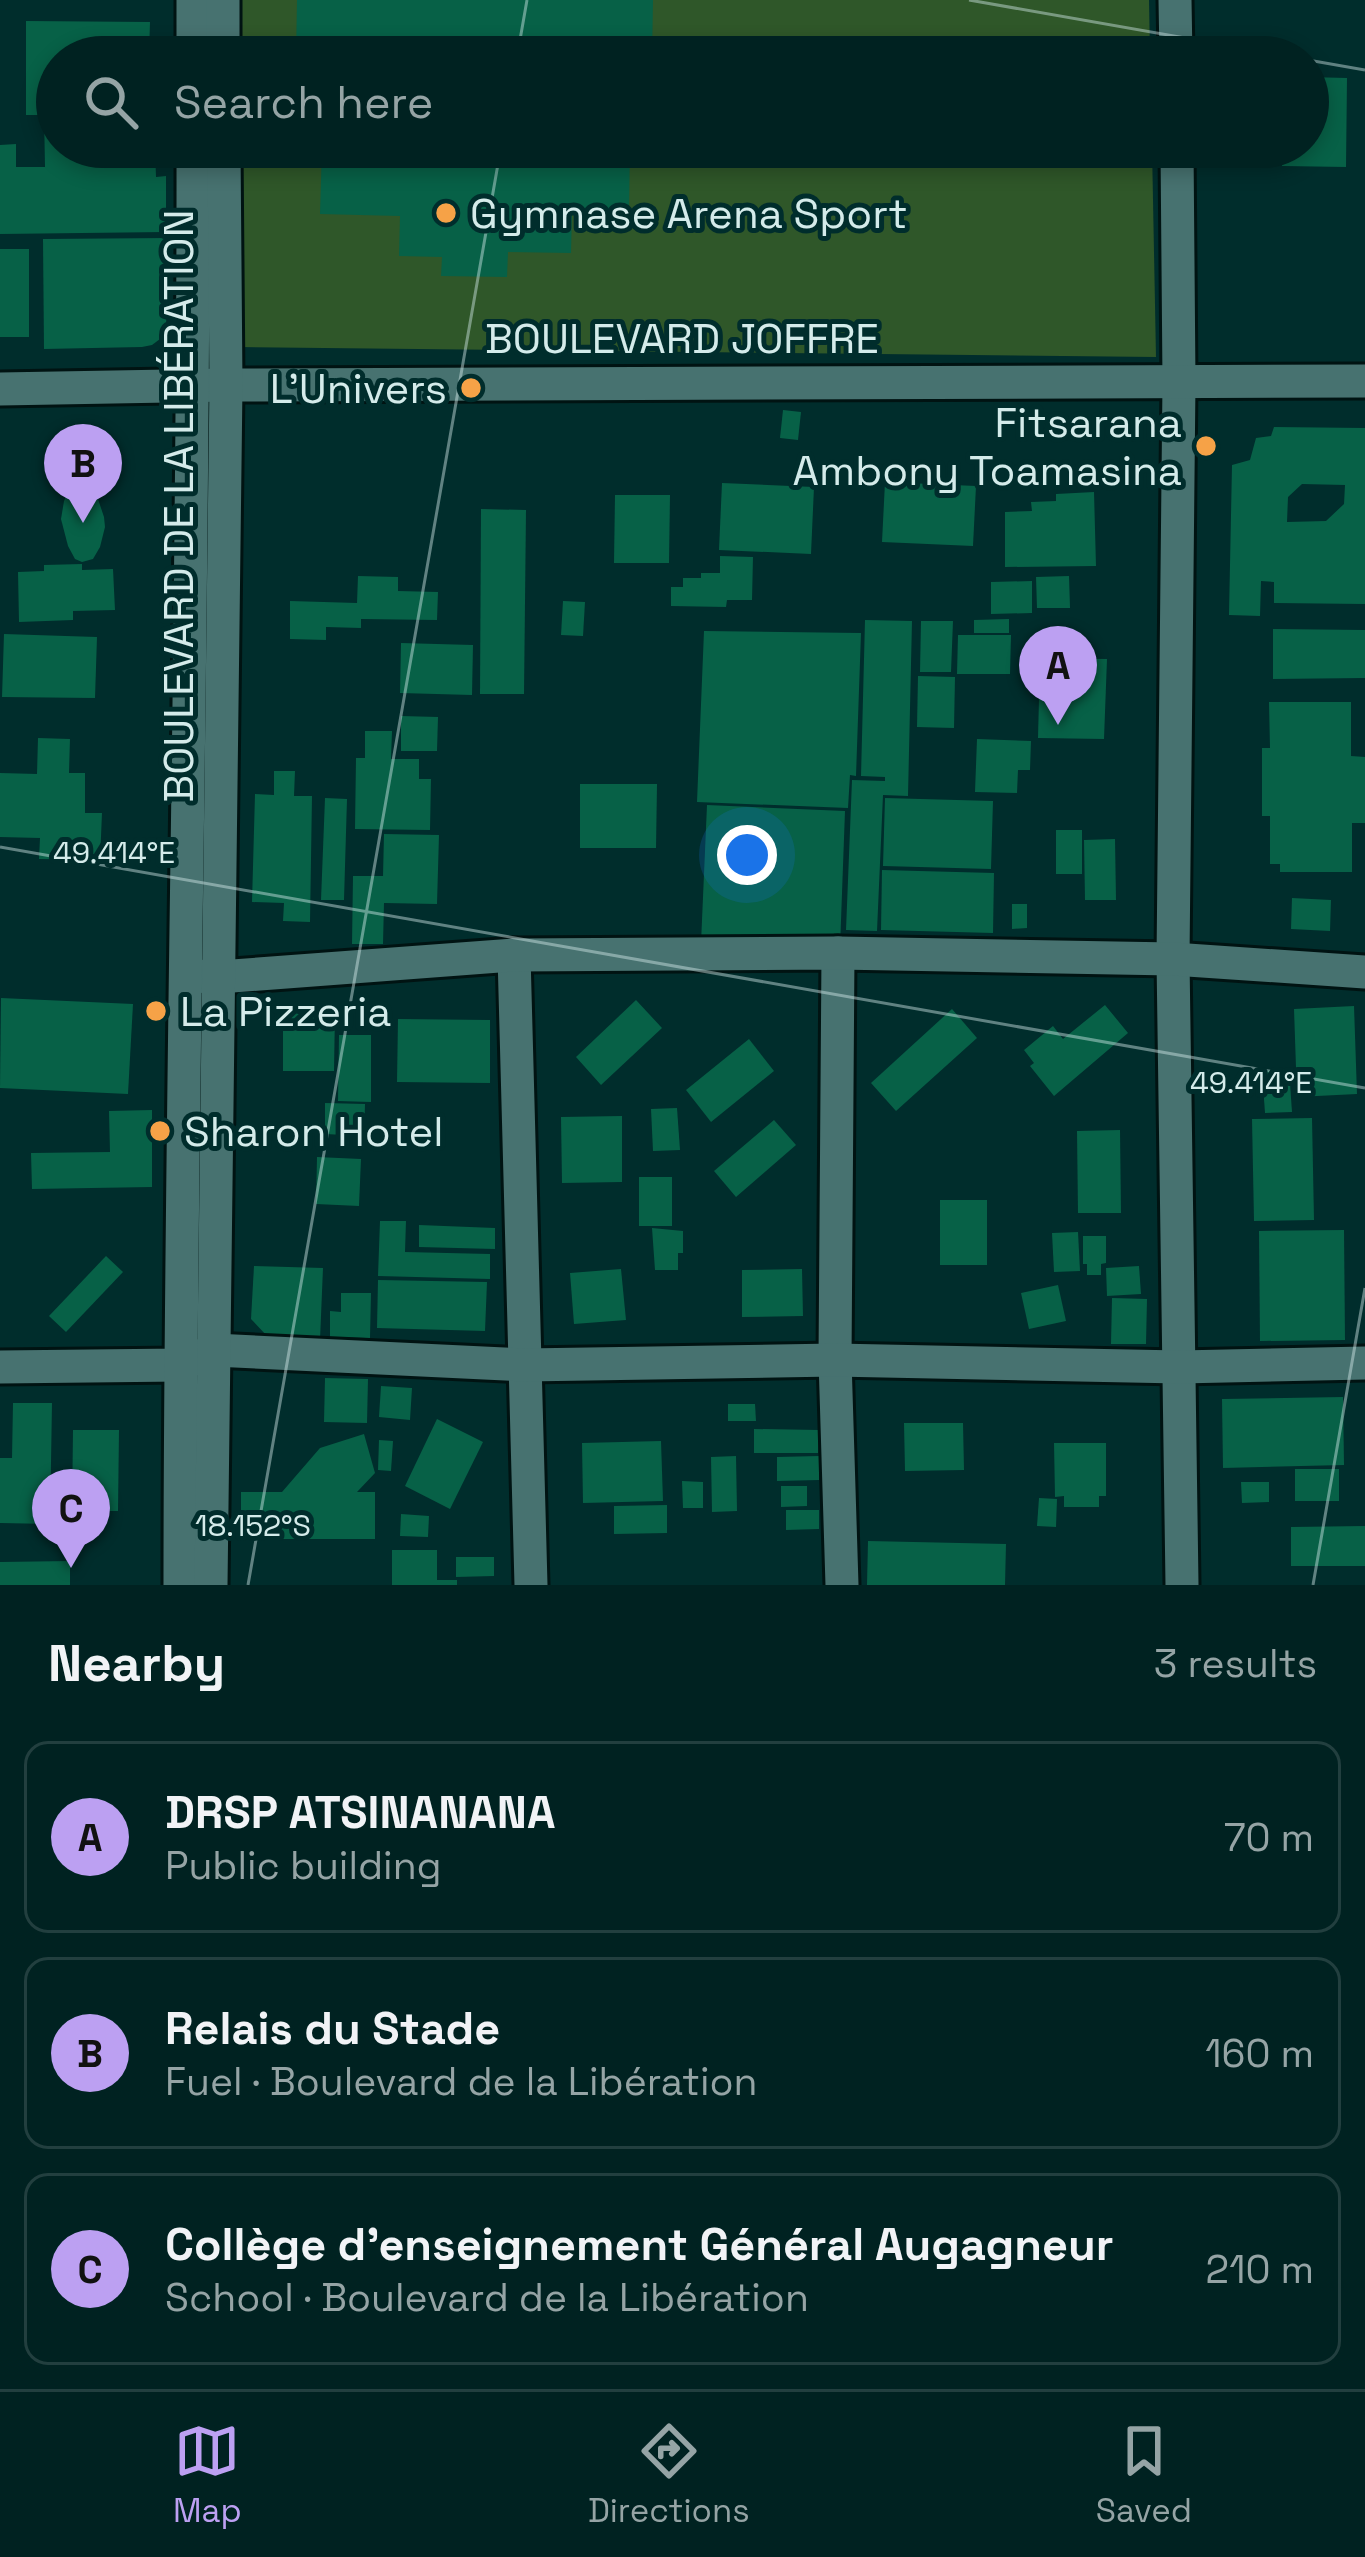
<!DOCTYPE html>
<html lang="en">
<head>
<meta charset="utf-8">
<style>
  :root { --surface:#002221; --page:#0e2f2e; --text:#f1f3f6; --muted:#95a4a5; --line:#223f3f; --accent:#bca0f2 }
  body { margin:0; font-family:"Space Grotesk",sans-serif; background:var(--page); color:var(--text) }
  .you { position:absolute; left:747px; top:855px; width:42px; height:42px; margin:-30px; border:9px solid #fff; border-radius:50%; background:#1a73e8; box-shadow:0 0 0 18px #1a73e833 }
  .badge { display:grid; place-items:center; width:78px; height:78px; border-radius:50%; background:var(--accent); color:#111; font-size:39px; font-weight:700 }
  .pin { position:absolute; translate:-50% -99px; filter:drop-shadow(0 3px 6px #0008) }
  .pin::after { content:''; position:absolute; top:63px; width:42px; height:36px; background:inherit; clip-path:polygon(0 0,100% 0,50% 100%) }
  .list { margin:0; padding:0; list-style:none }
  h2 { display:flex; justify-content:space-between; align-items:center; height:156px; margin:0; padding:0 48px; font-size:51px }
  h2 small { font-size:39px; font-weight:400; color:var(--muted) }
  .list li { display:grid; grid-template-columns:78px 1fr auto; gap:36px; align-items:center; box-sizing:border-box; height:192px; margin:0 24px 24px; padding:0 24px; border:3px solid var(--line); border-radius:24px }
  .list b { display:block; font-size:45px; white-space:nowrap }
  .list p { margin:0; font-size:39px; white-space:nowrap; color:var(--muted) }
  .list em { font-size:39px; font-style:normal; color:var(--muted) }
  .icon { flex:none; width:66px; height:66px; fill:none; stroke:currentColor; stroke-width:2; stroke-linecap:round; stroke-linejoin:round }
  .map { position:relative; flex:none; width:1365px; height:1585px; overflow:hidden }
  .search { position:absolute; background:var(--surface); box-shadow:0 6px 18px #0003; left:36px; right:36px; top:36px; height:132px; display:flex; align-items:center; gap:30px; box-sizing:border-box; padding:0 42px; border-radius:66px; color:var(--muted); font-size:45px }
  .sheet { height:804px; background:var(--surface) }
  nav { display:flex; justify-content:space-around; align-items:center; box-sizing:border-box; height:168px; border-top:3px solid var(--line); background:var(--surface); font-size:33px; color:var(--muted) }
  nav a { display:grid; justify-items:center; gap:6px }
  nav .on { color:var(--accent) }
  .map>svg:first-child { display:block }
  .green { fill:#2f5729 }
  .building { fill:#076147; fill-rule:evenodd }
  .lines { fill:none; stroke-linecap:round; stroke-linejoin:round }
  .minor-casing { stroke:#001312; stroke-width:39 }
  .tertiary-casing { stroke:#001312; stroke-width:39 }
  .minor { stroke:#477270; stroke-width:33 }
  .tertiary { stroke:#477270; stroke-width:33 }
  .ticks { fill:none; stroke:#d4ebea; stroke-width:3; stroke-opacity:0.45 }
  .poi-dot { fill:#f6a247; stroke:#002d2c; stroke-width:4.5 }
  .labels { text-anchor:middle; stroke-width:10; stroke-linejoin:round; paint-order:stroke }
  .poi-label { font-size:42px; fill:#d4ebea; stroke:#002d2c; text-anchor:start }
  .street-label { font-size:42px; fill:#d4ebea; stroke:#002d2c }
  .ticks-label { font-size:30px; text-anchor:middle; fill:#d4ebea; stroke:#002d2c; stroke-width:10; stroke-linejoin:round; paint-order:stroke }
</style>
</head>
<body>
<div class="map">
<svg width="1365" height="1585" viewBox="0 0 1365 1585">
  <rect width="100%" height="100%" fill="#002d2c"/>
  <g class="green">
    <path d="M240,0h909l1,57h-911z"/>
    <path d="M239,147h913l4,210 -918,-10z"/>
  </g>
  <g class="building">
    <path d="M297,0h356l-1,57h-356z"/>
    <path d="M26,21l124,1 -1,35h-92v90h98l1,30 10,-1v56l-166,2v-89l16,-1v23h29l-1,-52h-18z"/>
    <path d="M1308,77l39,1 -1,89 -64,-1 1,-19h25z"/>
    <path d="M322,147h308l-1,64 -57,-1 -1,43 -63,-1 -1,25 -66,-1 1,-19 -43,-1 1,-40 -80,-2z"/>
    <path d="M168,238l-2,93 -6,8 -8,6 -10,2 -98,2 -1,-110z"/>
    <rect x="0" y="249" width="29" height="88"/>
    <path d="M783,410l18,2 -3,28 -18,-2z"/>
    <path d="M1274,427l91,1v176l-91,-1v-21l-13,-1 -1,35 -31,-1 3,-150 18,-5 6,-22 15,-2zM1302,484l43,1 -1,19 -18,17 -39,1 1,-25z"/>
    <path d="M82,479l12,8 10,30 1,10 -5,20 -7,12 -11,3 -7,-3 -7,-13 -7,-27 3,-18 7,-16z"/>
    <path d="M885,482l91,4 -3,60 -91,-4z"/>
    <path d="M722,483l92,4 -3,67 -92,-4z"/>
    <path d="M1094,492l2,74 -91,1v-55l27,-1 -1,-9 25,-1v-7z"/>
    <path d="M615,495h55l-1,68h-55z"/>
    <path d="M481,509l45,1 -2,184h-44z"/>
    <path d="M720,556l33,1 -1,43h-25l-1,7 -55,-1v-19h12v-9h18v-5h19z"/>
    <path d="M82,564v6l31,-1 2,41 -42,1v9l-54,2 -1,-50 26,-1v-6z"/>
    <path d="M358,576l40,1v14l40,1 -1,28 -76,-1v9l-35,-1v13l-36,-1v-38l67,2z"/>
    <path d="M1069,576l1,32h-33l-1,-31z"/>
    <path d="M1032,581v32l-41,1v-32z"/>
    <path d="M563,601l22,1 -2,34 -22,-1z"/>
    <path d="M1009,619v14h-35v-13z"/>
    <path d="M865,620l47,1 -4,175 -25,-1 -6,136 -31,-1 6,-150 33,1v-4l-24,-1z"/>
    <path d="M921,621h32l-2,51h-31z"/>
    <path d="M1273,629l92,1v48l-92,1z"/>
    <path d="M704,631l157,2 -5,143 -6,-1 -2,33 -151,-6z"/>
    <path d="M4,634l93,3 -2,61 -93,-1z"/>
    <path d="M958,635h53l-1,39h-53z"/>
    <path d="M401,643l72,2 -1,50 -72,-2z"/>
    <path d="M1040,658l67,1 -3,80 -66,-1z"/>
    <path d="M918,676l37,1 -1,51 -37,-1z"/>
    <path d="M1269,702h82v54l14,1v66h-13v49h-72v-8h-10v-48h-8v-68h8z"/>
    <path d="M401,716l37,1 -1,34h-36z"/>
    <path d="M365,731h27l-1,28h28v20h12l-1,51 -75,-1 1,-71h9z"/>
    <path d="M38,738l32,1 -1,34h16v40h17l-2,47 -61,-1 1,-21 -40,-1v-64l37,1z"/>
    <path d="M977,739l54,2 -1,29h-12l-1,23 -42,-1z"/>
    <path d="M274,771h21l-1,25h18l-2,126 -27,-1 1,-18 -32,-1 3,-108 19,1z"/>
    <path d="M580,784h77l-1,64h-76z"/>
    <path d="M325,798l22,1 -3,101h-23z"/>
    <path d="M885,798l108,3 -2,68 -108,-3z"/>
    <path d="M707,805l138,6 -5,137 -139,-5z"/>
    <rect x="1056" y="830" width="26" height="44"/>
    <path d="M384,834l55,1 -2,69 -53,-1 -1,41h-31l1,-68h30z"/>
    <path d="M1115,839l1,61h-31l-1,-60z"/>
    <path d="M882,870l112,3 -1,60 -112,-3z"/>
    <path d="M1292,898l39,2 -1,31 -39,-2z"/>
    <path d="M1012,904h15v24l-15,1z"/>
    <path d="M1,998l132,6 -5,90 -128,-6z"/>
    <path d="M636,1000l26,28 -61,57 -25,-28z"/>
    <path d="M1105,1005l23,28 -74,63 -24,-30 4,-3 -10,-13 29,-24 10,13z"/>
    <path d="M1354,1006l3,88 -60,3 -3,-88z"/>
    <path d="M952,1009l25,29 -81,73 -25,-28z"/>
    <path d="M283,1013h52l-1,58h-51z"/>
    <path d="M398,1019l92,1v63l-93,-1z"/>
    <path d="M339,1035h32v67l-33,-1z"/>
    <path d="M749,1039l25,32 -63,51 -25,-32z"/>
    <path d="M1289,1069l3,43 -27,1 -3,-42z"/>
    <path d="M325,1103l40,1 -1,32 -39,-2z"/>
    <path d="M677,1108l3,42 -27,1 -2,-42z"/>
    <path d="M152,1110v77l-120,2 -1,-36 79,-1 -1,-41z"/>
    <path d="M622,1116v66l-60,1 -1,-66z"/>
    <path d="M1312,1118l2,102 -60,1 -2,-102z"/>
    <path d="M774,1120l22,25 -60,52 -22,-26z"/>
    <path d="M1120,1130l1,83h-43l-1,-82z"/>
    <path d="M317,1157l44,2 -2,47 -43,-2z"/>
    <rect x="639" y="1177" width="33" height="49"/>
    <rect x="940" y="1200" width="47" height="65"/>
    <path d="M380,1221h26l-1,31 85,2v25l-112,-3z"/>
    <path d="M419,1225l76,3v21l-76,-2z"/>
    <path d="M652,1228l31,3v22h-5v17h-23z"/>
    <path d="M1344,1230l1,110 -85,1 -1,-110z"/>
    <path d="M1078,1232l2,39 -26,1 -2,-39z"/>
    <path d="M1083,1236h23v27l-5,1v11h-14v-11h-4z"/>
    <path d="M106,1256l17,16 -57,60 -17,-16z"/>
    <path d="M254,1266l69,2 -3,72 -52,-3 -17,-18z"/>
    <path d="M1139,1266l2,28 -34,2 -1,-28z"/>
    <path d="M621,1269l5,51 -52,4 -4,-51z"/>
    <path d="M802,1269l1,47 -61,1v-47z"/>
    <path d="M378,1280l109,2 -2,49 -108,-3z"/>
    <path d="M1058,1285l8,36 -37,8 -8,-36z"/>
    <path d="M341,1293h30l-1,45 -40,-1v-26l11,1z"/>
    <path d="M1112,1298l35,1 -1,45h-35z"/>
    <path d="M325,1378l43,1 -1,44 -43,-1z"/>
    <path d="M381,1386l31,2 -2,32 -31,-3z"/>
    <path d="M1343,1397l1,68 -121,3 -1,-69z"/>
    <path d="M13,1403h39l-2,121 -50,-1v-65h12z"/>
    <path d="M728,1404h27l1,17h-28z"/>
    <path d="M437,1419l46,23 -33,67 -45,-23z"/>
    <path d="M904,1423h59l1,47 -59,1z"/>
    <path d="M754,1429l65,1 -1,23h-64z"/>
    <path d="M73,1430h46l-1,81h-46z"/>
    <path d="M364,1434l11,39 -18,19h18v47h-134v-47h41l38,-44z"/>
    <path d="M379,1440l14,1 -2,30 -13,-1z"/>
    <path d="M661,1441l2,60 -80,2 -1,-60z"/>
    <path d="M1054,1443h52v53h-7v11h-35v-11l-9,1z"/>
    <path d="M736,1456l1,55 -25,1 -1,-55z"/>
    <path d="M819,1456v24l-42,1v-24z"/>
    <rect x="1295" y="1469" width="44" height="32"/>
    <path d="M682,1481l21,1v26h-20z"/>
    <path d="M1241,1482h28v20l-27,1z"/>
    <path d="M781,1486h26v20l-26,1z"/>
    <path d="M1039,1498l18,1 -1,28 -19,-1z"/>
    <path d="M667,1505v28l-53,1v-28z"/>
    <path d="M786,1510h33v19l-33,1z"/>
    <path d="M401,1514l28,2 -1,21 -28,-1z"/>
    <path d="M1365,1526v40h-74v-39z"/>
    <path d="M868,1541l138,3 -1,41h-138z"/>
    <path d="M392,1550h45v30h20v5h-65z"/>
    <path d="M456,1557h38v19l-38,1z"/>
    <path d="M70,1561v24h-70v-23z"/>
  </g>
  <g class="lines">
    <defs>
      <g id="minor">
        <path d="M1175,0l1,57"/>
        <path d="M1177,147l2,235 -6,577 9,626"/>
        <path d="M838,953l-3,407 7,225"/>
        <path d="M514,955l17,630"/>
        <path d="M192,976l27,1 295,-22 324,-2 335,6 192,13"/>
        <path d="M0,1367l180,-2 34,-15 311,15 310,-5 345,7 185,-4"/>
      </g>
      <g id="tertiary">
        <path d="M193,0v57"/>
        <path d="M223,0v57"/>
        <path d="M0,389l226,-4 1139,-4"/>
        <path d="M180,1585c0,-479 14,-959 13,-1438"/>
        <path d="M211,1585l15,-1200 -2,-238"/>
      </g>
    </defs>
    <use href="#minor" class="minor-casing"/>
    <use href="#tertiary" class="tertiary-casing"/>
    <use href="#minor" class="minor"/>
    <use href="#tertiary" class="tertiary"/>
  </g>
  <path class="ticks" d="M969,0l324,57M517,57l10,-57M1308,60l57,10M0,847l1365,241M248,1585l253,-1438M1313,1585l52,-297"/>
  <g class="poi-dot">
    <circle cx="446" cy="213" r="12"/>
    <circle cx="471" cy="388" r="12"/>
    <circle cx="1206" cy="446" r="12"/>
    <circle cx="156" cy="1011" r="12"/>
    <circle cx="160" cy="1131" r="12"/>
  </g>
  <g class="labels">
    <g class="poi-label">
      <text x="470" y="228">Gymnase Arena Sport</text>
      <text x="447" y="403" text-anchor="end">L'Univers</text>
      <text x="1182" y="437" text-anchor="end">Fitsarana<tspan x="1182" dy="48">Ambony Toamasina</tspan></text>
      <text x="180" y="1026">La Pizzeria</text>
      <text x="184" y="1146">Sharon Hotel</text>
    </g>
    <g class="street-label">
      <text x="682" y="353">BOULEVARD JOFFRE</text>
      <text transform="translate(178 506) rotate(-90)" y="15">BOULEVARD DE LA LIBÉRATION</text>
    </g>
  </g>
  <g class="ticks-label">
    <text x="114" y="863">49.414°E</text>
    <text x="1251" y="1093">49.414°E</text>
    <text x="253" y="1536">18.152°S</text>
  </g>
</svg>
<div class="you"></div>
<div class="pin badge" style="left:1058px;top:725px">A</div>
<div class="pin badge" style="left:83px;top:523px">B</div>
<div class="pin badge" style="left:71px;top:1568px">C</div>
<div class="search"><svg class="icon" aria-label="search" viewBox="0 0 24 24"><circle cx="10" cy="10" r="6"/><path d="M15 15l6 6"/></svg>Search here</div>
</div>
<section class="sheet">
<h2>Nearby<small>3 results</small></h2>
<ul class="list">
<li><span class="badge">A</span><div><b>DRSP ATSINANANA</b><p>Public building</p></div><em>70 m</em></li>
<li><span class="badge">B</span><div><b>Relais du Stade</b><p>Fuel · Boulevard de la Libération</p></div><em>160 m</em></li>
<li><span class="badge">C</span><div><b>Collège d'enseignement Général Augagneur</b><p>School · Boulevard de la Libération</p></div><em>210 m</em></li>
</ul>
</section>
<nav>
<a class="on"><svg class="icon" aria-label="map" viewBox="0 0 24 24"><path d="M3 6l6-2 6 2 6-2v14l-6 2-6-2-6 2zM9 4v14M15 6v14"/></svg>Map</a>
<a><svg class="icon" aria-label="directions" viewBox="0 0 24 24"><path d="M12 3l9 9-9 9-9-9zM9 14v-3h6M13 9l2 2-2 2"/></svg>Directions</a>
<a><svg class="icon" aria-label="saved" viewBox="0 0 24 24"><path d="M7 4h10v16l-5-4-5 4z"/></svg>Saved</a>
</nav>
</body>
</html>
